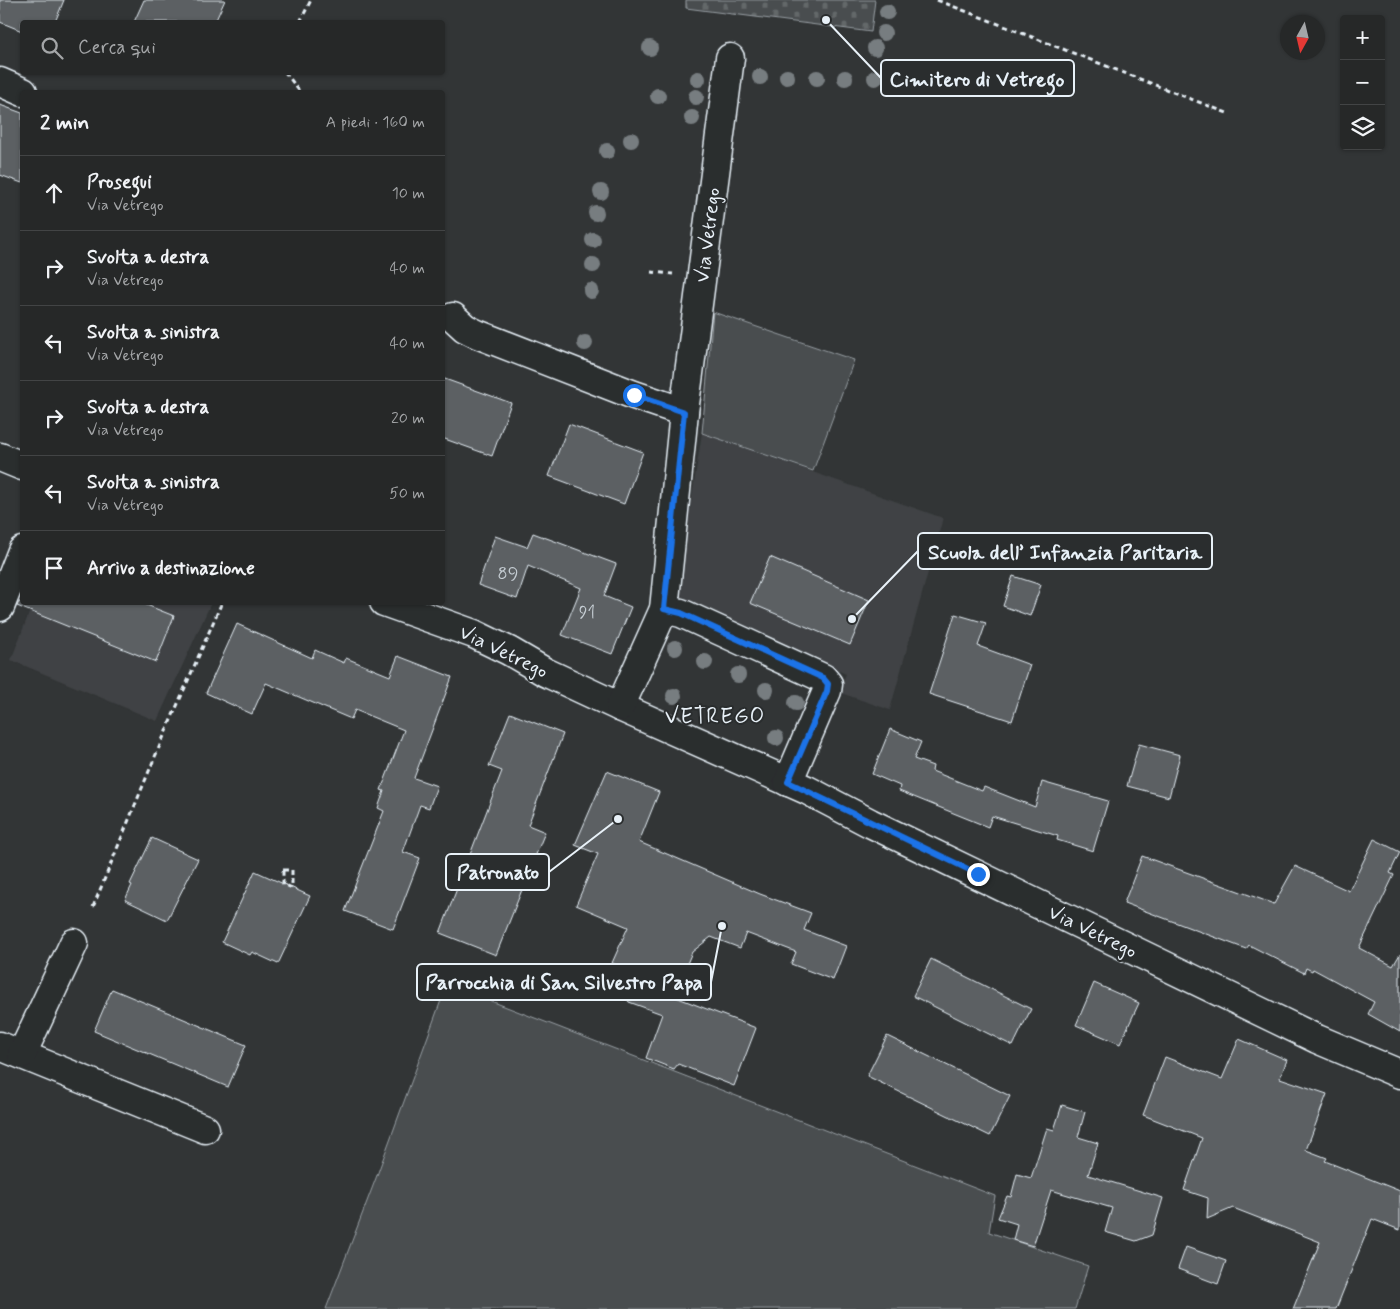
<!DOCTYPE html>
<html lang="it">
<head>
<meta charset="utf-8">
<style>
  :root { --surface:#262828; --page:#2e3030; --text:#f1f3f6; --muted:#a4a6a8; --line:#424445 }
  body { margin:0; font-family:Mynerve,sans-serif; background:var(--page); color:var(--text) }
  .controls { position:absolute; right:15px; top:15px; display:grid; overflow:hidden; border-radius:5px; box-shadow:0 1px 4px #0004 }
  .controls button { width:45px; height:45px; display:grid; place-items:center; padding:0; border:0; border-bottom:1px solid var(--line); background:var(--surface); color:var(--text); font:25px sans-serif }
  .compass { position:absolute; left:1280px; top:15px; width:45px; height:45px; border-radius:50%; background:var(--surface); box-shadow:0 1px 4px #0004; rotate:188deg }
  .stop { position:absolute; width:15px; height:15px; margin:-11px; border:4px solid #1a73e8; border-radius:50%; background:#fff }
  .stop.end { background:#1a73e8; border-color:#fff; box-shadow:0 1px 5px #0008 }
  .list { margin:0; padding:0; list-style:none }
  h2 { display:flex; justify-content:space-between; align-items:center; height:65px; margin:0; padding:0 20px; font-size:21px }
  h2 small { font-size:16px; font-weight:400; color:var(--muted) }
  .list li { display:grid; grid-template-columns:32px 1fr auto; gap:15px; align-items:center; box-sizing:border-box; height:75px; padding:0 20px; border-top:1px solid var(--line) }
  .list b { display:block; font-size:19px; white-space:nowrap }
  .list p { margin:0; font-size:16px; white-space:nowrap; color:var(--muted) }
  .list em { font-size:16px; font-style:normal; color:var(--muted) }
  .icon { flex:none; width:28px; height:28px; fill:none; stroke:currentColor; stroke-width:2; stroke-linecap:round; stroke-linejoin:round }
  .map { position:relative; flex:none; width:1400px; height:1309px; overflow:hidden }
  .search { position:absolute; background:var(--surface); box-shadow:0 1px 4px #0004; left:20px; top:20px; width:425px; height:55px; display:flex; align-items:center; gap:12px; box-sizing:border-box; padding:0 18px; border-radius:5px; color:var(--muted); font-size:19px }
  .panel { position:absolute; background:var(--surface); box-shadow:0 1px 4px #0004; left:20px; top:90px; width:425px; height:515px; border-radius:5px }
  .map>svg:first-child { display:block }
  .built { fill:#3f4244 }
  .green { fill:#494d4f; stroke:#989fa4 }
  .cemetery { fill:url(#cemetery-stones); stroke:#989fa4 }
  .building { fill:#5c6063; stroke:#e8f1f8 }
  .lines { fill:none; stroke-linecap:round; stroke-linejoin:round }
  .minor-casing { stroke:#e8f1f8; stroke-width:31 }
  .path { stroke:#e8f1f8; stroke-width:3; stroke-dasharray:5 4; stroke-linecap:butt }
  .minor { stroke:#2a2d2e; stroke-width:28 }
  .tree { fill:#777d80 }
  .route { stroke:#1a73e8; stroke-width:6 }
  .labels { text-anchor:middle; stroke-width:4; stroke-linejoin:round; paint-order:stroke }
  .number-label { font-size:18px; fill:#c5cdd3 }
  .street-label { font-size:20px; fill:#e8f1f8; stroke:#2a2d2e }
  .quarter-label { font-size:22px; letter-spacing:1px; fill:#e8f1f8; stroke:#2a2d2e }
  .leader { fill:none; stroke:#e8f1f8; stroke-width:2 }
  .callout-dot { fill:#e8f1f8; stroke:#2a2d2e; stroke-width:2 }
  .callout { fill:#2a2d2e; stroke:#e8f1f8; stroke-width:2 }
  .callout-label { font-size:21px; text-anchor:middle; font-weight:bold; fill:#e8f1f8 }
</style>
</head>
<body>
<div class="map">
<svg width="1400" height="1309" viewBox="0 0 1400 1309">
  <defs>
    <pattern id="cemetery-stones" width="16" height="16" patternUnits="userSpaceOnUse" patternTransform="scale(1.25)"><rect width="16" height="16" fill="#494d4f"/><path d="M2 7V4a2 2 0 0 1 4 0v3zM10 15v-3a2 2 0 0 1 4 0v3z" fill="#636769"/></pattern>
  </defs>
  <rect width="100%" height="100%" fill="#323536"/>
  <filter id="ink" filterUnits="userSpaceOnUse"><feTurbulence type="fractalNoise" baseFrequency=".02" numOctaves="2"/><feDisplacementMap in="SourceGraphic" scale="10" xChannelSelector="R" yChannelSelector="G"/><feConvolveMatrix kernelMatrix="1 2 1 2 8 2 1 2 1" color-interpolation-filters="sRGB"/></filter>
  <g filter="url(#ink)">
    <g class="built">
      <path d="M702,433l241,85 -53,192 -52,-18 8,-18 -171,-72z"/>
      <path d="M33,603h178l-54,118 -146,-61z"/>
    </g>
    <g class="green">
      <path d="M713,312l141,48 -41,111 -111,-38z"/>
      <path d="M447,984l548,212 -6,36 99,34 -13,43h-749l50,-131z"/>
    </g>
    <path class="cemetery" d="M686,0h189l-4,32 -185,-24z"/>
    <g class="building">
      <path d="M0,0h64l-9,22h-33v9l-22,-9z"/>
      <path d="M144,0h81l-10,22h-81z"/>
      <path d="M0,105l22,8v70l-22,-8z"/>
      <path d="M442,378l69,25 -19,53 -50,-18z"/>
      <path d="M569,424l74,28 -19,52 -75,-28z"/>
      <path d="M533,533l83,31 -12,32 27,11 -19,47 -50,-19 19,-47 -53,-22 -11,33 -39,-14 17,-49 32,11z"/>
      <path d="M770,557l99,43 -19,45 -100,-42z"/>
      <path d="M1013,576l28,9 -11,31 -27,-10z"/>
      <path d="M19,602h120l35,14 -18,46 -139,-56z"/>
      <path d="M955,614l31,9 -8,23 52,19 -18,56 -83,-27z"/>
      <path d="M237,624l75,34 3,-8 29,13 2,-5 44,18 8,-20 54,21 -38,101 23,8 -8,22 -9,-3 -17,47 17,6 -27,71 -48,-18 39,-100 -6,-3 6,-17 -3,-1 23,-60 -49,-20 -4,9 -85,-36 -14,31 -46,-21z"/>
      <path d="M510,713l53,21 -35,91 17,7 -49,123 -56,-22 62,-162 -13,-5z"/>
      <path d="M890,729l31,13 -7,17 19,7 -1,5 50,20 2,-4 51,20 7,-25 66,19 -15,50 -36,-11 1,-4 -66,-20 -4,11 -89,-36 1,-5 -28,-12z"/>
      <path d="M1139,744l41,11 -11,42 -42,-11z"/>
      <path d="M607,771l52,21 -20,50 121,52 51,19 -7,17 42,16 -13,34 -42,-16 5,-12 -50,-19 -6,15 -29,-11 -19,15 -19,44 83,32 -22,58 -56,-22 -4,5 -28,-11 16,-44 -33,-12 -6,-8 -2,-9 7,-15 -16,-7 16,-36 -52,-22 22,-51 -23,-9z"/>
      <path d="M152,838l46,21 -31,61 -42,-20 7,-15 -2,-1z"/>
      <path d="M1374,839l26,13 -10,21 4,2 -35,73 34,18 7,-12v78l-32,-18 6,-12 -61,-33 -1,2 -6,-3 -2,5 -55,-28 -3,4 -122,-46 18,-47 132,48 21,-38 54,25z"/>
      <path d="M255,871l55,25 -32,68 -26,-12 -2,3 -28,-13z"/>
      <path d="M931,959l100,50 -18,37 -100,-50z"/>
      <path d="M1094,983l45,20 -19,41 -44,-19z"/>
      <path d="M112,989l134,56 -18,42 -134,-56z"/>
      <path d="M887,1036l123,60 -20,40 -123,-60z"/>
      <path d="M1239,1039l48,21 -7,18 47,16 -21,56 21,8 -2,3 75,30v39l-28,-11 -36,90h-43l27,-67 -87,-34 -26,11 1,-21 -24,-8 18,-52 -59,-23 22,-58 57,22z"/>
      <path d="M1062,1105l23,7 -7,25 20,6 -10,32 75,23 -11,37 -16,6 -31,-9 7,-24 -61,-18 -18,56 -20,-6 4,-16 -19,-6 9,-22 4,1 6,-23 14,4 16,-50 7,2z"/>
      <path d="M1186,1247l40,14 -8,23 -40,-15z"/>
    </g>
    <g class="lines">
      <defs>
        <g id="minor">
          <path d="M0,82l23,10"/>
          <path d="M453,317l12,11 12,6 157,61 50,17"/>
          <path d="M0,457l22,9"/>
          <path d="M384,602l90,32 35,17 36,21 75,35 187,83 63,33 447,216 83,35"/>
          <path d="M0,607l22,-56"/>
          <path d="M664,609l17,4 142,65 5,6 -1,7 -39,91"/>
          <path d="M620,707l44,-98 20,-197 46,-354"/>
          <path d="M0,1046l205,83"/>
          <path d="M22,1054l52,-111"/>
        </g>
      </defs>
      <use href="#minor" class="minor-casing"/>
      <g class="path">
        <path d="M937,0l290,113"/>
        <path d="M300,22l11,-22"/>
        <path d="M285,72l15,20"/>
        <path d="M651,272l22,2"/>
        <path d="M283,870h9v18l-9,-4z"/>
        <path d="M93,907l61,-148 68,-157"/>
      </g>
      <use href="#minor" class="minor"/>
    </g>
    <g class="tree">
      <circle cx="887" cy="12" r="8"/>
      <circle cx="884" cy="33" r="8"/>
      <circle cx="650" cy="48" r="8"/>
      <circle cx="875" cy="48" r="8"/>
      <circle cx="760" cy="77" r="8"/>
      <circle cx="787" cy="77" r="8"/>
      <circle cx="817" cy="78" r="8"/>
      <circle cx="845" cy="78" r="8"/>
      <circle cx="875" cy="78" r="8"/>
      <circle cx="698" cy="79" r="8"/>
      <circle cx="658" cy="96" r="8"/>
      <circle cx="696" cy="97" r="8"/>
      <circle cx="692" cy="118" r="8"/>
      <circle cx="631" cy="140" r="8"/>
      <circle cx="607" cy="151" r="8"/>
      <circle cx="601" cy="192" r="8"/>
      <circle cx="596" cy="213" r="8"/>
      <circle cx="593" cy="240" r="8"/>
      <circle cx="593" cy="265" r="8"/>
      <circle cx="591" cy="291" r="8"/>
      <circle cx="585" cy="343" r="8"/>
      <circle cx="675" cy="648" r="8"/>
      <circle cx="705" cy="662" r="8"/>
      <circle cx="738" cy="675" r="8"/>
      <circle cx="766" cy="690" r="8"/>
      <circle cx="674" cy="696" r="8"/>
      <circle cx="796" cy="703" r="8"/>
      <circle cx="776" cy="738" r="8"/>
    </g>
  </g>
  <g class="lines" filter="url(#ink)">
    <path class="route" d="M634,395l50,17 -20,197 17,4 142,65 5,6 -1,7 -39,91 190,92"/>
  </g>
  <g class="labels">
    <g class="number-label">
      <text x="508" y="579">89</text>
      <text x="587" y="618">91</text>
    </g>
    <g class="street-label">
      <text transform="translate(707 235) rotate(-83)" y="7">Via Vetrego</text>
      <text transform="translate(504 651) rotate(26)" y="7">Via Vetrego</text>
      <text transform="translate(1093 931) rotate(26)" y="7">Via Vetrego</text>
    </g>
    <g class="quarter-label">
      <text x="715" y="723">VETREGO</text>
    </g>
  </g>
  <path class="leader" d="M826 20L881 78M852 619L918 551M618 819L549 872M722 926L711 982"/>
  <g class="callout-dot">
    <circle cx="826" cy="20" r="5"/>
    <circle cx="852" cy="619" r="5"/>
    <circle cx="618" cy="819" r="5"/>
    <circle cx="722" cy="926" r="5"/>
  </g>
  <g class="callout">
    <rect x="881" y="60" width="193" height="36" rx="5"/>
    <rect x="918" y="533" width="294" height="36" rx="5"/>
    <rect x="446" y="854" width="103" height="36" rx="5"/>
    <rect x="417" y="964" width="294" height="36" rx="5"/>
  </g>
  <g class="callout-label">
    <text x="977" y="86">Cimitero di Vetrego</text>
    <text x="1065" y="559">Scuola dell’ Infanzia Paritaria</text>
    <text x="498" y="879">Patronato</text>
    <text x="564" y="989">Parrocchia di San Silvestro Papa</text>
  </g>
</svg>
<div class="controls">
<button>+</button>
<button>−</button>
<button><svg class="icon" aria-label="layers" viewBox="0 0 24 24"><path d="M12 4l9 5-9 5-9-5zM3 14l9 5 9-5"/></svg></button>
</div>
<svg class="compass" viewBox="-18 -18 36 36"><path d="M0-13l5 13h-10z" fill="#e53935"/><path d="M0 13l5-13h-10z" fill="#a4a6a8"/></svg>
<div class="stop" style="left:634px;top:395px"></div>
<div class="stop end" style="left:978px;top:874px"></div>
<div class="search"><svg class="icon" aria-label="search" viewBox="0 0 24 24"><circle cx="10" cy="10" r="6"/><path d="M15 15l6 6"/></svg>Cerca qui</div>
<section class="panel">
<h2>2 min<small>A piedi · 160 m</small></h2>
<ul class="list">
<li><svg class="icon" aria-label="ahead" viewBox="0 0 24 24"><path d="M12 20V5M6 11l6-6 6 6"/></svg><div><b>Prosegui</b><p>Via Vetrego</p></div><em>10 m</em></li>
<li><svg class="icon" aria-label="right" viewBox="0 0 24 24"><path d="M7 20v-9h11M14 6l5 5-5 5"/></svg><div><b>Svolta a destra</b><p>Via Vetrego</p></div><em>40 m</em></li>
<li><svg class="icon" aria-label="left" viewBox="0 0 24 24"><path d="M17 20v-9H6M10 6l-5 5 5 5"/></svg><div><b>Svolta a sinistra</b><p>Via Vetrego</p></div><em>40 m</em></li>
<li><svg class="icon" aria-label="right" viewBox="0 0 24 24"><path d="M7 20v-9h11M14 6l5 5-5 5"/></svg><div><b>Svolta a destra</b><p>Via Vetrego</p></div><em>20 m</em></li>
<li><svg class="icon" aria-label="left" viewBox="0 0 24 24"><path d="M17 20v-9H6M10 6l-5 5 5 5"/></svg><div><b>Svolta a sinistra</b><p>Via Vetrego</p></div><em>50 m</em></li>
<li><svg class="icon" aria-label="arrive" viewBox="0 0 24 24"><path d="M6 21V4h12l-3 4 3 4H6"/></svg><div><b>Arrivo a destinazione</b></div></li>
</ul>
</section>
</div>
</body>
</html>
